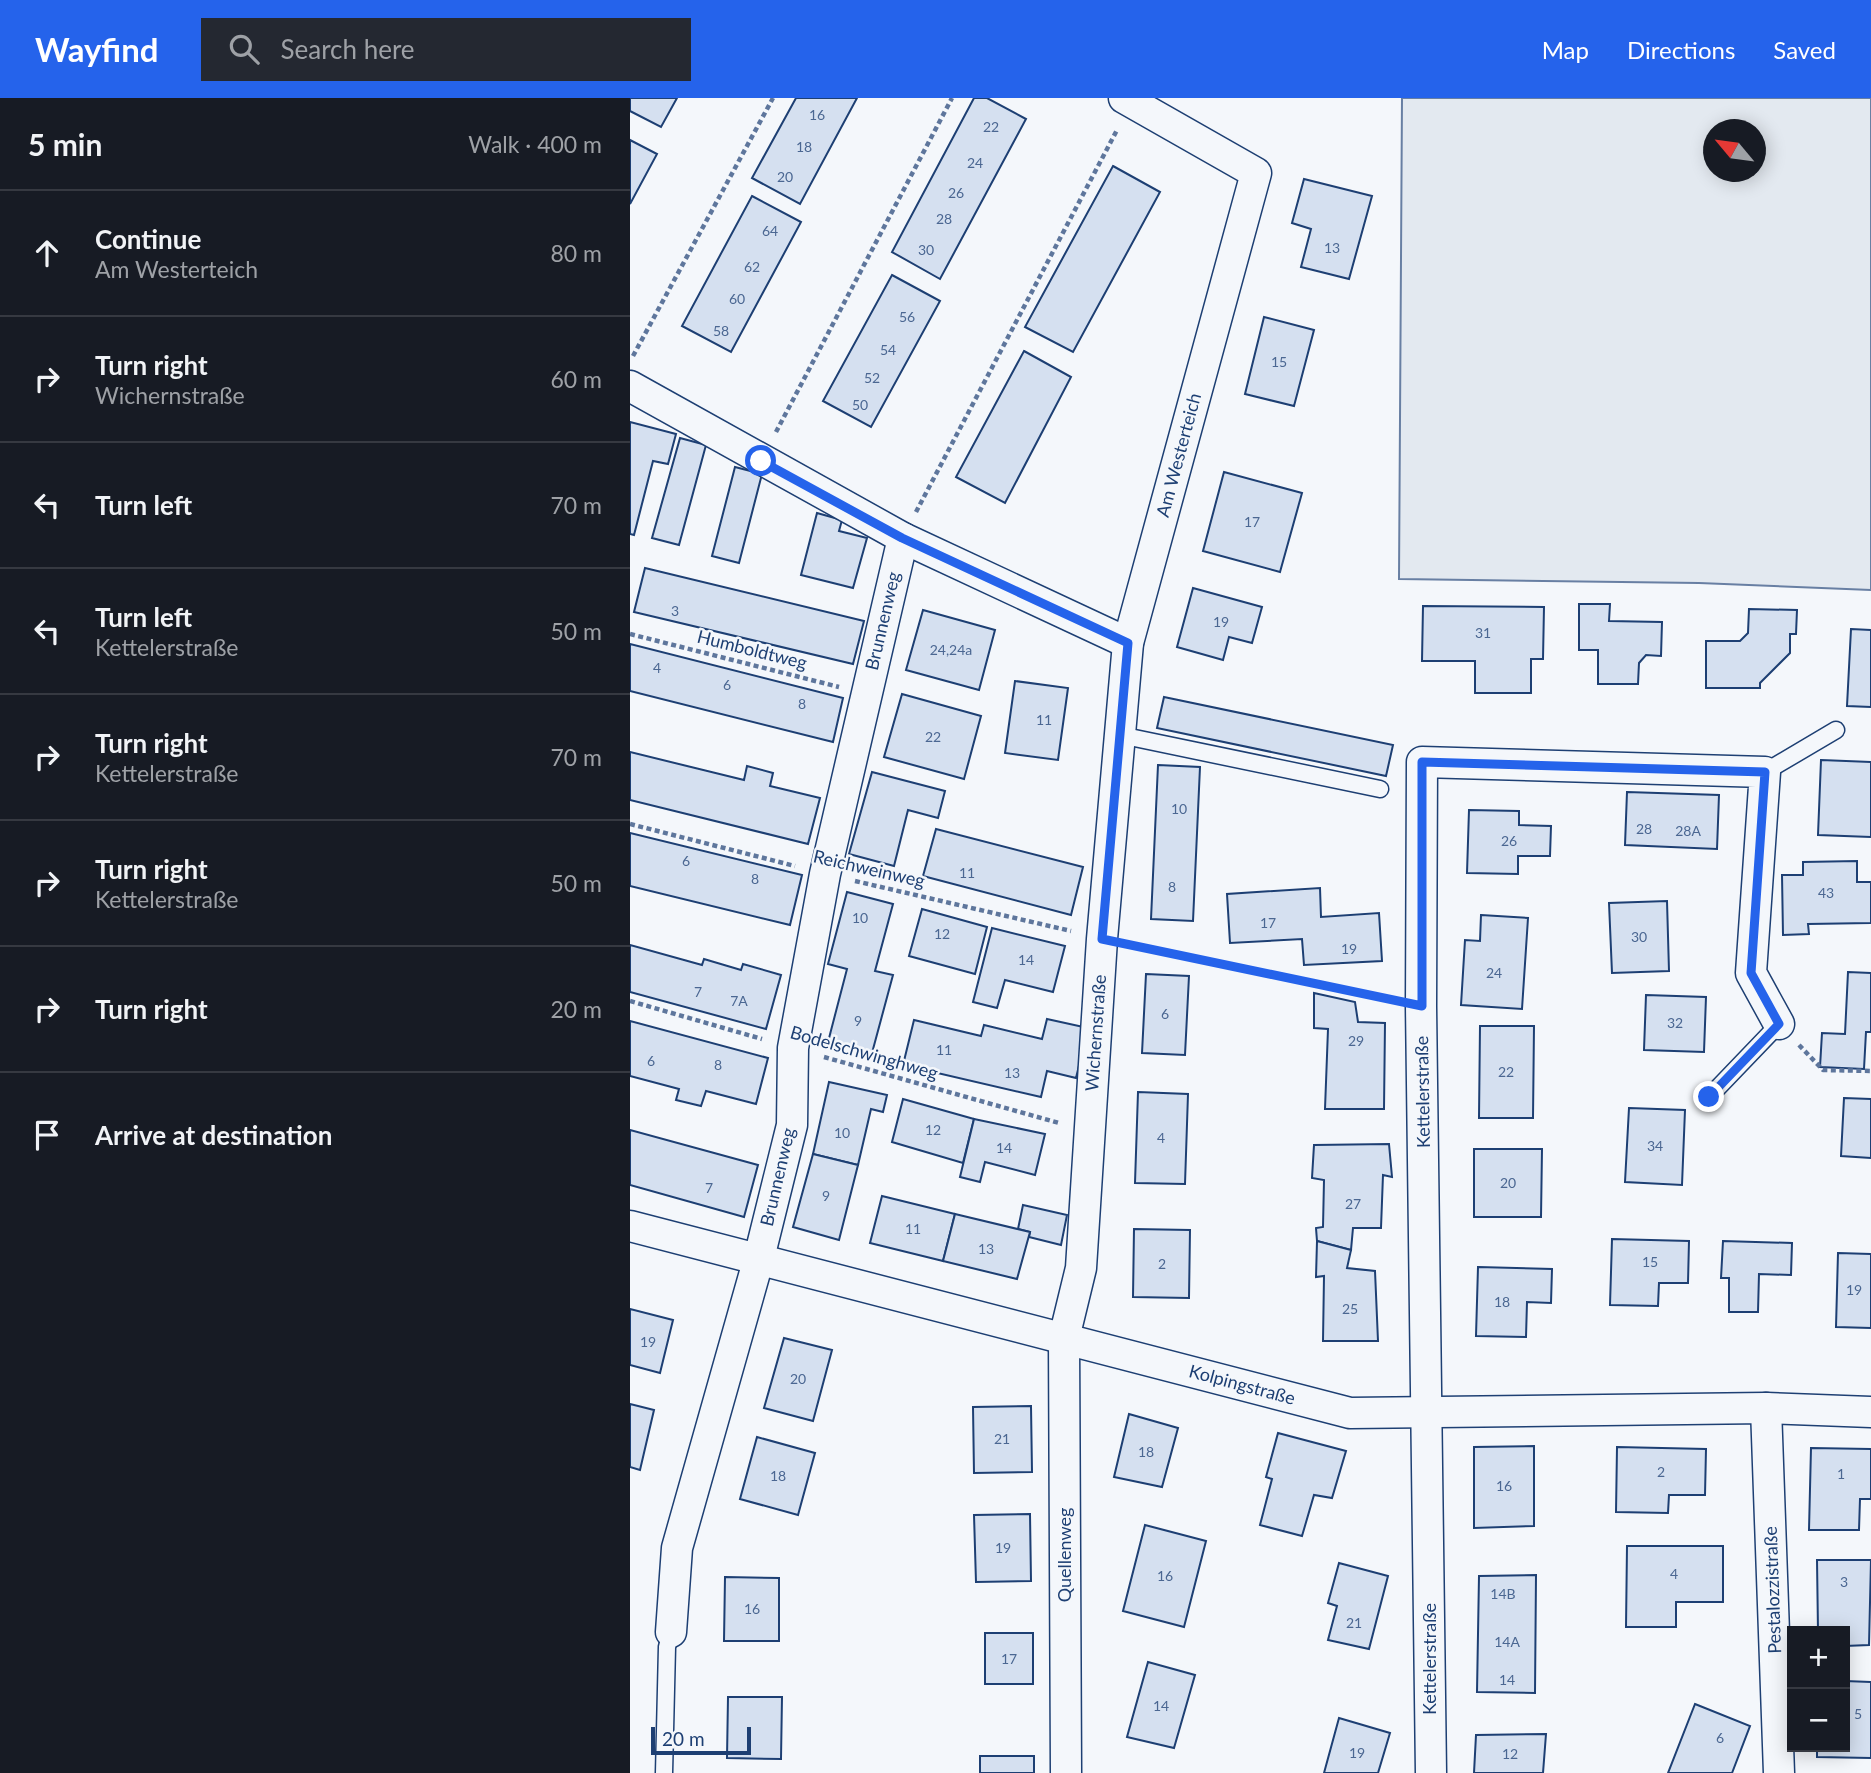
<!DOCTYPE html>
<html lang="en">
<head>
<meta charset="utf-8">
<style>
  :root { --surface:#171b24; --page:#242831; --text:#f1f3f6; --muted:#9ea1a6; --line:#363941; --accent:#2563eb }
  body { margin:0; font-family:Lato,sans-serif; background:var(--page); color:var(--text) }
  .controls { position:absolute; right:21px; bottom:21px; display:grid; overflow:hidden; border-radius:0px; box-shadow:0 4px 18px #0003 }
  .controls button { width:63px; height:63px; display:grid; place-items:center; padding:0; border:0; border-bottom:2px solid var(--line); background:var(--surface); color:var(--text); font:35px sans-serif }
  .compass { position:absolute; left:1073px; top:21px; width:63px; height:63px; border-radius:50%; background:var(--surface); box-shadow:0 4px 18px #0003; rotate:299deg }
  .scale { position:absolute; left:21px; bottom:18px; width:100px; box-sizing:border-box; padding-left:7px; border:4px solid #1d3f73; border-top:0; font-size:19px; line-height:24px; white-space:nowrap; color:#1d3f73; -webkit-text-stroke:5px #f4f7fb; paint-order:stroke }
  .stop { position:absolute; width:21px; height:21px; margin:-16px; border:5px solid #2563eb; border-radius:50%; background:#fff }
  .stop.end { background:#2563eb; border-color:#fff; box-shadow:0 2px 7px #0008 }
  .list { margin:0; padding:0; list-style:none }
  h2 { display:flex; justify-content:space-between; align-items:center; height:91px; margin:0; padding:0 28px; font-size:30px }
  h2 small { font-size:23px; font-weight:400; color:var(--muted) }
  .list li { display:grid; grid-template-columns:46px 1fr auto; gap:21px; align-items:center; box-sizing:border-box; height:126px; padding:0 28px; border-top:2px solid var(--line) }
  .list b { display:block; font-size:26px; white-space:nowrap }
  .list p { margin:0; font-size:23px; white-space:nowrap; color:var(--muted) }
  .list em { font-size:23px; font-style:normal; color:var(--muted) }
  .icon { flex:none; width:38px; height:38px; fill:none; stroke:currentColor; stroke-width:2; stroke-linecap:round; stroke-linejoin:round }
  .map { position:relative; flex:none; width:1241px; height:1675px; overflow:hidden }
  header { display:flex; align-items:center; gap:42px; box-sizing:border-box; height:98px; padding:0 35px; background:var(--accent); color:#fff }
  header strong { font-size:33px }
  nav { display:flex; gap:38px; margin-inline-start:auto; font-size:24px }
  .search { width:490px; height:63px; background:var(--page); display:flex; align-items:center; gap:18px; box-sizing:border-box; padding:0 24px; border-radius:0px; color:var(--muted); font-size:26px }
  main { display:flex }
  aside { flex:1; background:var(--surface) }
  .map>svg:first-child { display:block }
  .green { fill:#e3e9f0; stroke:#687fa3; stroke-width:2; fill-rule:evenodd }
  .building { fill:#d5e0f0; stroke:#1d3f73; stroke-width:2 }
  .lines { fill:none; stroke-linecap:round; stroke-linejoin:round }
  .service-casing { stroke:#1d3f73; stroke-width:19 }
  .minor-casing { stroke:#1d3f73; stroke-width:33 }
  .path { stroke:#5e769c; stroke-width:4.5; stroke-dasharray:5 3.5; stroke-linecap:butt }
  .service { stroke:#f4f7fb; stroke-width:16 }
  .minor { stroke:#f4f7fb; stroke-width:30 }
  .route { stroke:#2563eb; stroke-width:9 }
  .labels { text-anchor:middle; stroke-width:5; stroke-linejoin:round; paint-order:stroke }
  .number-label { font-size:14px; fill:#4b6792 }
  .street-label { font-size:18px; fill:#1d3f73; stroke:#f4f7fb }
</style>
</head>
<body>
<header>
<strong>Wayfind</strong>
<div class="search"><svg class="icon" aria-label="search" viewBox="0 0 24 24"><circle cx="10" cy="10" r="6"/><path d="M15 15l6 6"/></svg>Search here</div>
<nav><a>Map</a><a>Directions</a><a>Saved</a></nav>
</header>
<main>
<aside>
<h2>5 min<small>Walk · 400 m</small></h2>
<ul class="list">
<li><svg class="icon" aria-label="ahead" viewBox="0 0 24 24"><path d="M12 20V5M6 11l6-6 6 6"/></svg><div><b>Continue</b><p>Am Westerteich</p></div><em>80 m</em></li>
<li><svg class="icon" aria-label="right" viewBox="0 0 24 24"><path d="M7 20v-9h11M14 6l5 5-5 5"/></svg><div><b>Turn right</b><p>Wichernstraße</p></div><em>60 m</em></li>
<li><svg class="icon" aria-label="left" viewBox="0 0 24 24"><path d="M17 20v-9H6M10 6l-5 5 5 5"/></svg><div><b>Turn left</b></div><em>70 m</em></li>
<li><svg class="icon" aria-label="left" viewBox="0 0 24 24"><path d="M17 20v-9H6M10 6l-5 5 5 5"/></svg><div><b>Turn left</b><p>Kettelerstraße</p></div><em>50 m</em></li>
<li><svg class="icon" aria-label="right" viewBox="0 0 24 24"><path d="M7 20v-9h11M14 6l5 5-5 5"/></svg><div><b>Turn right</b><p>Kettelerstraße</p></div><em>70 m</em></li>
<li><svg class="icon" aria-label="right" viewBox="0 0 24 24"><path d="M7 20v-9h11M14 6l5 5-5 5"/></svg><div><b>Turn right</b><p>Kettelerstraße</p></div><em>50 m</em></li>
<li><svg class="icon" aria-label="right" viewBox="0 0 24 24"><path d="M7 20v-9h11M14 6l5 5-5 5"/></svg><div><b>Turn right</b></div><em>20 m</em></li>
<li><svg class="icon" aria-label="arrive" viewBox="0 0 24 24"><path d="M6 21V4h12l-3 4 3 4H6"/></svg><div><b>Arrive at destination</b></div></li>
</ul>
</aside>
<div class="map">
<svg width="1241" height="1675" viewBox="0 0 1241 1675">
  <rect width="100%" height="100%" fill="#f4f7fb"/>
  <path class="green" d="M772,0h469v492l-172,-7 -300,-4zM1084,32h42v42h-42z"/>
  <g class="building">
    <path d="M0,0h47l-16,29 -31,-16z"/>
    <path d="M166,0h61l-57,106 -48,-26z"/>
    <path d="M344,0h13l39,21 -86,160 -48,-27z"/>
    <path d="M0,42l27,14 -27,50z"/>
    <path d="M483,68l47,26 -87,160 -48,-25z"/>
    <path d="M674,81l68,17 -23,83 -48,-12 10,-38 -19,-6z"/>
    <path d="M122,98l49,26 -70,130 -49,-26z"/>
    <path d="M262,177l48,26 -69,126 -48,-26z"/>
    <path d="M634,219l50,13 -20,76 -49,-12z"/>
    <path d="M394,253l47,26 -66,126 -49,-26z"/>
    <path d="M0,324l46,12 -8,30 -15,-3 -19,74 -4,-1z"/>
    <path d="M50,340l26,7 -27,100 -27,-7z"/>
    <path d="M105,369l27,7 -23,89 -27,-7z"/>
    <path d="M594,374l78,21 -22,79 -77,-21z"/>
    <path d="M187,415l25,7 -3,11 28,7 -14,50 -52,-13z"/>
    <path d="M15,470l219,53 -11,43 -219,-52z"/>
    <path d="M563,490l69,19 -10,36 -23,-6 -6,23 -46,-13z"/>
    <path d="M949,506h31l-1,17 53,1 -1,34 -15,-1 -7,8 -1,21h-40v-34h-19z"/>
    <path d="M793,508l121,1 -1,52h-12v34h-56v-32h-53z"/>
    <path d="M1119,511l48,1 -1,24h-6v19l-30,30v5h-54v-47h34l8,-8z"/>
    <path d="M293,512l72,20 -16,60 -73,-20z"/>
    <path d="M1221,531l20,1v77l-24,-1z"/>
    <path d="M0,546l213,54 -10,44 -203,-51z"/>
    <path d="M385,583l53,7 -10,72 -53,-7z"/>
    <path d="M272,596l79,22 -17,63 -80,-22z"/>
    <path d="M534,599l229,48 -7,31 -229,-48z"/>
    <path d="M0,654l114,28 3,-14 26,7 -3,13 50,12 -12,46 -178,-44z"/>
    <path d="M1191,662l50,2v75l-53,-2z"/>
    <path d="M528,667l42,2 -7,154 -42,-2z"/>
    <path d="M242,674l73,19 -7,27 -30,-8 -14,56 -45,-12z"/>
    <path d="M997,694l92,3 -2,54 -92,-4z"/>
    <path d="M839,712l50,1v14l32,1 -1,30h-32v18l-51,-1z"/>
    <path d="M306,731l147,38 -12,48 -148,-39z"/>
    <path d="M0,735l172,42 -12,50 -160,-39z"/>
    <path d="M1227,763v21h14v41l-63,1 1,10 -26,1 -1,-60h21v-13z"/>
    <path d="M690,790l1,29 58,-4 3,48 -78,4 -2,-26 -72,4 -3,-49z"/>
    <path d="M217,794l46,12 -18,67 18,4 -21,78 -44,-11 19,-73 -19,-5z"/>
    <path d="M1037,803l2,70 -57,2 -3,-70z"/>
    <path d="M292,811l65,18 -12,47 -66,-18z"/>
    <path d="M851,817l47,3 -6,91 -61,-4 4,-65 15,1z"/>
    <path d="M362,830l73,18 -12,46 -48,-12 -8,28 -24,-6z"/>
    <path d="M0,847l72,20 2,-6 37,11 2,-6 38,11 -15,54 -136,-37z"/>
    <path d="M1218,874l23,1v59h-5l-2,37 -44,-2 2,-34 23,1z"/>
    <path d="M516,876l43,2 -4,79 -43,-2z"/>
    <path d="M684,895l41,9 3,20 27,1 -1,86h-59l3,-80 -14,-1z"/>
    <path d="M1016,897l60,2 -2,55 -60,-2z"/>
    <path d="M417,921l41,9 -12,50 -29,-7 -6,26 -138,-32 11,-45 67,16 3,-11 58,14z"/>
    <path d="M0,923l138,37 -12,46 -50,-13 -5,15 -25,-6 3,-11 -49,-13z"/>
    <path d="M850,928h54l-1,92h-54z"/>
    <path d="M199,984l58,13 -4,17 -12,-3 -13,56 -45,-11z"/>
    <path d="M508,994l50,2 -3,90 -50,-1z"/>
    <path d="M1214,1000l27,1v59l-30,-2z"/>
    <path d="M273,1001l71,20 -11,44 -71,-21z"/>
    <path d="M999,1010l56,2 -3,75 -57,-3z"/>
    <path d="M344,1021l71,15 -10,41 -50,-13 -5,20 -20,-5z"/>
    <path d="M0,1032l128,35 -14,52 -114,-32z"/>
    <path d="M759,1046l3,33 -9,-2 -2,53h-28l-2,22 -34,-9 -1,-13 7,-1 1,-47 -12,-2 2,-33z"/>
    <path d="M844,1051h68l-1,68h-67z"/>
    <path d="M183,1056l45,11 -19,75 -46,-13z"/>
    <path d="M252,1098l73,18 -12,47 -73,-18z"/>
    <path d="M393,1107l44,10 -6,30 -32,-8 1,-5 -12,-3z"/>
    <path d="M325,1116l75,18 -13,47 -74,-18z"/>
    <path d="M504,1131l56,1 -1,68 -56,-1z"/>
    <path d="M982,1141l77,2 -1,42h-29l-1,23 -48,-1z"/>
    <path d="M687,1143l34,9 -4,18 28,3 3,70h-55l1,-65 -8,1z"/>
    <path d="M1093,1143l69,2 -1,32 -32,-1 -1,38h-29v-34h-8z"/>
    <path d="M1208,1155l33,1v74l-35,-1z"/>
    <path d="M848,1169l74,2 -1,34 -24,-1 -1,35 -50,-1z"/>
    <path d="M0,1211l43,11 -13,53 -30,-8z"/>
    <path d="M154,1240l48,12 -19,71 -49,-13z"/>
    <path d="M0,1306l24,6 -14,60 -10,-3z"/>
    <path d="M401,1308l1,66 -58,1 -1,-66z"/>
    <path d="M499,1316l49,14 -16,59 -48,-10z"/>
    <path d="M648,1335l68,18 -14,47 -18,-3 -12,41 -42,-11 12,-46 -6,-2z"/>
    <path d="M127,1339l58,16 -17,62 -58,-16z"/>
    <path d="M904,1348v80l-60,2v-81z"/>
    <path d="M987,1349l89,2 -1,46h-36l-1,18 -52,-1z"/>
    <path d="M1181,1350l60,1v50h-11l-1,31h-50z"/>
    <path d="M400,1416l1,67 -55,1 -2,-67z"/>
    <path d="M515,1427l61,16 -22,86 -61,-16z"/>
    <path d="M997,1448h96v56h-47v25h-50z"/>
    <path d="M1187,1462h54l-2,85 -24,1v-15h-27z"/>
    <path d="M709,1465l49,13 -19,73 -41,-9 9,-34 -9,-3z"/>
    <path d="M906,1477l-1,118 -58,-1 2,-116z"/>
    <path d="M95,1479l54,1v63h-55z"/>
    <rect x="355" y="1535" width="48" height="51"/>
    <path d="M518,1564l47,13 -21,73 -47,-11z"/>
    <path d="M1215,1583l26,1v76l-54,-1v-10h28z"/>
    <path d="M98,1599h54l-1,62 -54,-1z"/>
    <path d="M1065,1606l55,22 -18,47h-64z"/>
    <path d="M709,1620l51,15 -12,40h-54z"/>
    <path d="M916,1636l-3,39h-69l2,-38z"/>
    <rect x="350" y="1658" width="54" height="17"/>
  </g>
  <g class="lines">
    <defs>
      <g id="service">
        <path d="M490,637l260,54"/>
        <path d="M1135,674l71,-42"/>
        <path d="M1079,999l70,-73"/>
        <path d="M34,1675l3,-126 4,-15"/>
      </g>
      <g id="minor">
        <path d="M0,288l273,152 225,105"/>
        <path d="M0,1128l720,187 416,-5 105,4"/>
        <path d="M1136,1310l13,365"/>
        <path d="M41,1534l6,-84 82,-290 33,-133 1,-77 32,-174 78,-336"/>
        <path d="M436,1675l-2,-435 17,-70 21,-329 26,-296 128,-470 -132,-75"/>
        <path d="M801,1675l-10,-767 1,-244 343,10 -14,201 28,51"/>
      </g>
    </defs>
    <use href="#service" class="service-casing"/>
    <use href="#minor" class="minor-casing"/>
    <g class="path">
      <path d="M3,258l140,-258"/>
      <path d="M146,334l176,-334"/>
      <path d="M286,414l201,-382"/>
      <path d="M0,536l209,53"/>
      <path d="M0,726l165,42"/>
      <path d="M225,783l216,50"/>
      <path d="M501,847l259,54"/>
      <path d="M0,903l132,38"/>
      <path d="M1169,947l24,25 48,1"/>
      <path d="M194,959l235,66"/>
    </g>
    <use href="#service" class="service"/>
    <use href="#minor" class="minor"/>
  </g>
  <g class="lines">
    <path class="route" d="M131,363l141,77 226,105 -26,296 320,67v-244l343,10 -14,201 28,51 -70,73"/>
  </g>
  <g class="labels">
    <g class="number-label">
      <text x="187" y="22">16</text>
      <text x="361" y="34">22</text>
      <text x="174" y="54">18</text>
      <text x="345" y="70">24</text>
      <text x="155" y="84">20</text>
      <text x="326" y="100">26</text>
      <text x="314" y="126">28</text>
      <text x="140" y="138">64</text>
      <text x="702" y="155">13</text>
      <text x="296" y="157">30</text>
      <text x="122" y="174">62</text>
      <text x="107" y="206">60</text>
      <text x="277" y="224">56</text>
      <text x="91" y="238">58</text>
      <text x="258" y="257">54</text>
      <text x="649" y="269">15</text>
      <text x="242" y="285">52</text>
      <text x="230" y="312">50</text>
      <text x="622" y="429">17</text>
      <text x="45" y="518">3</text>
      <text x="591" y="529">19</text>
      <text x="853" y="540">31</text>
      <text x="321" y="557">24,24a</text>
      <text x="27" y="575">4</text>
      <text x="97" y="592">6</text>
      <text x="172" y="611">8</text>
      <text x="414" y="627">11</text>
      <text x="303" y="644">22</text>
      <text x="549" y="716">10</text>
      <text x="1014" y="736">28</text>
      <text x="1058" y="738">28A</text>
      <text x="879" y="748">26</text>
      <text x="56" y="768">6</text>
      <text x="337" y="780">11</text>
      <text x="125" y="786">8</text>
      <text x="542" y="794">8</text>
      <text x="1196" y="800">43</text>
      <text x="230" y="825">10</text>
      <text x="638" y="830">17</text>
      <text x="312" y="841">12</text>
      <text x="1009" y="844">30</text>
      <text x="719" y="856">19</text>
      <text x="396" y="867">14</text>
      <text x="864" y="880">24</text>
      <text x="68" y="899">7</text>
      <text x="109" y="908">7A</text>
      <text x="535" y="921">6</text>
      <text x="228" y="928">9</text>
      <text x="1045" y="930">32</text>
      <text x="726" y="948">29</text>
      <text x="314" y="957">11</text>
      <text x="21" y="968">6</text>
      <text x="88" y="972">8</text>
      <text x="876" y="979">22</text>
      <text x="382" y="980">13</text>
      <text x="303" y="1037">12</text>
      <text x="212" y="1040">10</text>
      <text x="531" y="1045">4</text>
      <text x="1025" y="1053">34</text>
      <text x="374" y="1055">14</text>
      <text x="878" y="1090">20</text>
      <text x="79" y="1095">7</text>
      <text x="196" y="1103">9</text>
      <text x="723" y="1111">27</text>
      <text x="283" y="1136">11</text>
      <text x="356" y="1156">13</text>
      <text x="1020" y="1169">15</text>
      <text x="532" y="1171">2</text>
      <text x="1224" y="1197">19</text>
      <text x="872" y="1209">18</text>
      <text x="720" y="1216">25</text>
      <text x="18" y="1249">19</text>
      <text x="168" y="1286">20</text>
      <text x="372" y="1346">21</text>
      <text x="516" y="1359">18</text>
      <text x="1031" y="1379">2</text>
      <text x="1211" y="1381">1</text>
      <text x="148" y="1383">18</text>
      <text x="874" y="1393">16</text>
      <text x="373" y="1455">19</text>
      <text x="1044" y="1481">4</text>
      <text x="535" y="1483">16</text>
      <text x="1214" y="1489">3</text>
      <text x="873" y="1501">14B</text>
      <text x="122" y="1516">16</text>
      <text x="724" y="1530">21</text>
      <text x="877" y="1549">14A</text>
      <text x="379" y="1566">17</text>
      <text x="877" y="1587">14</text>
      <text x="531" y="1613">14</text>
      <text x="1228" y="1621">5</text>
      <text x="1090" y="1645">6</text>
      <text x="727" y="1660">19</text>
      <text x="880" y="1661">12</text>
    </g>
    <g class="street-label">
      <text transform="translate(549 357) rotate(-75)" y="6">Am Westerteich</text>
      <text transform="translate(253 523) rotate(-77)" y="6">Brunnenweg</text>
      <text transform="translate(122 552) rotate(14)" y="6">Humboldtweg</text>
      <text transform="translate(239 771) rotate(13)" y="6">Reichweinweg</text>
      <text transform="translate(466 935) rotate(-86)" y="6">Wichernstraße</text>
      <text transform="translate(234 955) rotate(16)" y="6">Bodelschwinghweg</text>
      <text transform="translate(793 994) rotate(-91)" y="6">Kettelerstraße</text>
      <text transform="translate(148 1079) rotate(-77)" y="6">Brunnenweg</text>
      <text transform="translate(612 1287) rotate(15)" y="6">Kolpingstraße</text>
      <text transform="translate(435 1457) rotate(-90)" y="6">Quellenweg</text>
      <text transform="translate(1143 1492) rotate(-92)" y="6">Pestalozzistraße</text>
      <text transform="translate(800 1561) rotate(-90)" y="6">Kettelerstraße</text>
    </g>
  </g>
</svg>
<div class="controls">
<button>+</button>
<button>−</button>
</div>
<svg class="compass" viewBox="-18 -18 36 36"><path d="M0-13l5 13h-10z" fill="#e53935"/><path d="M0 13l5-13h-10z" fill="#9ea1a6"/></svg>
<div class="scale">20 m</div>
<div class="stop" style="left:131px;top:363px"></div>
<div class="stop end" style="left:1079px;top:999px"></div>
</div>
</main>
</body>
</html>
